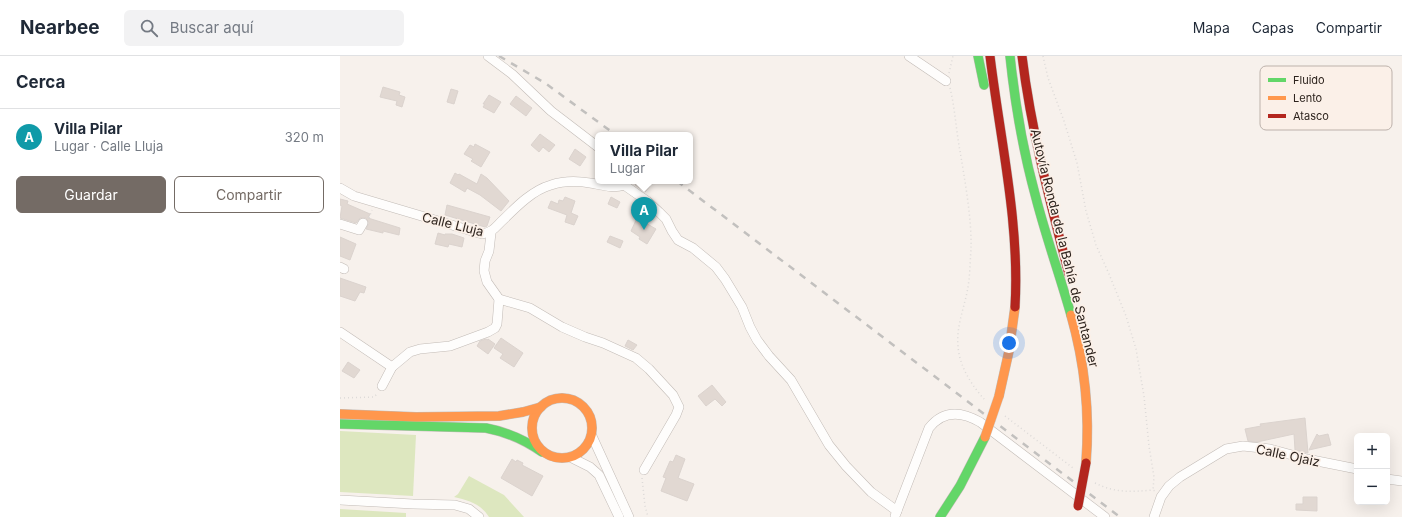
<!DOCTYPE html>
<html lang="es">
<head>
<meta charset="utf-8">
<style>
  :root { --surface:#fff; --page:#f2f2f3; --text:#1f2937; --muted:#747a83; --line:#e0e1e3; --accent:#746b65 }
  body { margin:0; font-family:Inter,sans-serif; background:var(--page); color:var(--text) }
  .controls { position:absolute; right:12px; bottom:12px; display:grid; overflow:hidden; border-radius:6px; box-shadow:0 4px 16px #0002 }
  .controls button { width:36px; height:36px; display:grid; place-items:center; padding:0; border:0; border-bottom:1px solid var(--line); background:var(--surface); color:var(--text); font:20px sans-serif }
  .you { position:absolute; left:669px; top:287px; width:14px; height:14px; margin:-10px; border:3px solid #fff; border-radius:50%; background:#1a73e8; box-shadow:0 0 0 6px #1a73e833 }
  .badge { display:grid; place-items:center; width:26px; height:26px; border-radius:50%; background:var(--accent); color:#fff; font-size:13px; font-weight:700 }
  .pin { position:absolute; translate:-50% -33px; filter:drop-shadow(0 1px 2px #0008) }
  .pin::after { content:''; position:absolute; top:21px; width:14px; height:12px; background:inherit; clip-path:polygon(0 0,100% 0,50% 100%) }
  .popup { position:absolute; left:255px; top:76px; width:98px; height:52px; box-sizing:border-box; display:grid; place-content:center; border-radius:6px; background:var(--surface); filter:drop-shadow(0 1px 3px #0005); font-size:13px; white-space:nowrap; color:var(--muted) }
  .popup b { font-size:15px; color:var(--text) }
  .popup::after { content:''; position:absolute; left:50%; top:100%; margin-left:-8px; border:8px solid transparent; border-top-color:var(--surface) }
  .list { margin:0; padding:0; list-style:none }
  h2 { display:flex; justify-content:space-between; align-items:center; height:52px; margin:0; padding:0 16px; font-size:17px }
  h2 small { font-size:13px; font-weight:400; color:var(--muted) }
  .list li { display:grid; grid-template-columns:26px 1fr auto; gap:12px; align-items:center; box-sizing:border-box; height:56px; padding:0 16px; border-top:1px solid var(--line) }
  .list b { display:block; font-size:15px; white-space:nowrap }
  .list p { margin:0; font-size:13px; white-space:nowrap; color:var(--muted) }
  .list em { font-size:13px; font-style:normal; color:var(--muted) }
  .actions { display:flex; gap:8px; padding:12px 16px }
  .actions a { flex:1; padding:9px 0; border:1px solid var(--accent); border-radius:6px; text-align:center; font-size:14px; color:var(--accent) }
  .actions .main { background:var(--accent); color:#fff }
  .icon { flex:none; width:22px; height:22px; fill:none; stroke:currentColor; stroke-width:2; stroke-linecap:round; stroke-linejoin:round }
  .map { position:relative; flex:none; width:1062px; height:461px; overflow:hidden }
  header { display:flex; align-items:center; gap:24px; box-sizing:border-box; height:56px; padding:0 20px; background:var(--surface); border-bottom:1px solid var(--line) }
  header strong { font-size:19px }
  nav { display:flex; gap:22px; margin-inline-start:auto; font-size:14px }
  .search { width:280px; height:36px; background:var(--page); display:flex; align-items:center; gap:10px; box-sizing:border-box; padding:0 14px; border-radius:6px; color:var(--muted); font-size:15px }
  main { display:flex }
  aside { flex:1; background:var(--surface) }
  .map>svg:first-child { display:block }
  .green { fill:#dde7bf }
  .building { fill:#e1d8d2; stroke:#dbd3ce }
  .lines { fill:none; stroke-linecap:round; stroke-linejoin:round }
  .street-casing { stroke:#c2bbb6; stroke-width:10 }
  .fast-casing { stroke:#c2bbb6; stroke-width:10 }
  .slow-casing { stroke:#c2bbb6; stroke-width:10 }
  .jam-casing { stroke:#c2bbb6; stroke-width:10 }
  .path { stroke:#dddad8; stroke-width:1.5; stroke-dasharray:1 3; stroke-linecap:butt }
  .street { stroke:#fefdfc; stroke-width:9 }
  .fast { stroke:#63d668; stroke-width:9 }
  .slow { stroke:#ff974d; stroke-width:9 }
  .jam { stroke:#b3261e; stroke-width:9 }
  .rail { stroke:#c2c0be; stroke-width:2.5; stroke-dasharray:7 7; stroke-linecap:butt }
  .slow-bridge-casing { stroke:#d2cecb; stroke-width:10; stroke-linecap:butt }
  .jam-bridge-casing { stroke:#d2cecb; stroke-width:10; stroke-linecap:butt }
  .slow-bridge { stroke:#ff974d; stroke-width:9 }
  .jam-bridge { stroke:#b3261e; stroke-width:9 }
  .labels { text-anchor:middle; stroke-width:3.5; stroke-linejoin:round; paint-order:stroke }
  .street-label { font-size:13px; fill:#2d231d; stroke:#fbf0e8 }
  .key { fill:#fbf0e8; stroke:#bdb2ab; stroke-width:1 }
  .key-label { font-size:11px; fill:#2d231d }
</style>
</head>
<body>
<header>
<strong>Nearbee</strong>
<div class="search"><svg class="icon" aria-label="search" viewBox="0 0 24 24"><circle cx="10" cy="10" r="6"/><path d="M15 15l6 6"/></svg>Buscar aquí</div>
<nav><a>Mapa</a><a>Capas</a><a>Compartir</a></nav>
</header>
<main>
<aside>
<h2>Cerca<small></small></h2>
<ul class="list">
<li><span class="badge" style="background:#0f9aa8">A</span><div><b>Villa Pilar</b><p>Lugar · Calle Lluja</p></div><em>320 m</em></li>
</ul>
<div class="actions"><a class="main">Guardar</a><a>Compartir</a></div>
</aside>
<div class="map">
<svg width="1062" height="461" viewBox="0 0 1062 461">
  <rect width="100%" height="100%" fill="#f7f1ec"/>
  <g class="green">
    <path d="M0,375l76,4 -3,61 -73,-4z"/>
    <path d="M129,420l35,19 20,22h-35c-8,-13 -21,-17 -35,-20l4,-3z"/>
    <path d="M0,453l66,4v4h-66z"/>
  </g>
  <g class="building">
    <path d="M1044,12l8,8 -5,5 -8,-8z"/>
    <path d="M43,31l17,5 -1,3 6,2 -3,10 -6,-2 1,-4 -17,-4z"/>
    <path d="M111,33l7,2 -4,13 -7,-2z"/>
    <path d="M149,39l12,7 -7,11 -11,-6 2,-3h-2z"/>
    <path d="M176,40l16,12 -6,8 -16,-12z"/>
    <path d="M200,78l15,11 -6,7 -6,-5 -4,5 -8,-7z"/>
    <path d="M135,88l15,8 -9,15 -10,-6 2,-2 -9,-5 6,-9 4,2z"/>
    <path d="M235,93l11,8 -6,9 -11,-7z"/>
    <path d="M115,117l3,2 1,-1 18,10 4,-10 6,4 22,23 -8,10 -21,-16 -13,-7 -2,4 -15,-9z"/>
    <path d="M298,125h7l5,5 -5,6 -10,-7z"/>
    <path d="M225,141l10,4 -4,12 7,3 -4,9 -9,-3 2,-7 -19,-7 3,-7 7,3 1,-4 4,1z"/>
    <path d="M271,141l9,5 -3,6 -9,-4z"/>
    <path d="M0,143l8,2 -1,3 23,10 -2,4 32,10 -1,7 -16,-4v2l-17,-4 3,-6 -3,-5h-6l-4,5 -16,-5 2,-12 -2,-1z"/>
    <path d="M107,149l43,12 -3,9 -2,1 -40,-12z"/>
    <path d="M297,162l19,11 -9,15 -8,-5 1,-2 -9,-6z"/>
    <path d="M98,177l7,2v-1h7l12,4 -2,9 -13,-3 -1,3 -13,-3z"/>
    <path d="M270,180l13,5 -3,7 -13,-6z"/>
    <path d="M0,181l16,7 -6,16 -10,-4z"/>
    <path d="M0,222l26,9 -2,6 -4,-1 -5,9 -15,-5z"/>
    <path d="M161,282l22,15 -9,14 -14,-9 3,-4 -9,-6z"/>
    <path d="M146,283l2,1v-1l7,5 -7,10 -11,-8 3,-5z"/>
    <path d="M288,284l9,5 -4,5 -8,-4z"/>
    <path d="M8,306l12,8 -6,8 -12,-7z"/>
    <path d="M372,329l14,17 -4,4 -7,-7 -9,7 -8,-10z"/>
    <path d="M965,362l3,35 -13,-3 -1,-16 -37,8 -9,-1 -3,-12 16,-3 -1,-2z"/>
    <path d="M977,378l2,2 9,-2 3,11 -22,5z"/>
    <path d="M336,399l9,4 -7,19 16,6 -7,17 -26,-10 5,-13 -3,-1 7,-16 3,1z"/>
    <path d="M172,403l4,3 1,-2 6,3 -1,2 21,11 -11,20 -31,-18z"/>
    <path d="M963,441h14v14l-21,-1v-6h7z"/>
  </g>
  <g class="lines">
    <defs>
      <g id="street">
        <path d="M148,0l24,18 39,37 47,36"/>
        <path d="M569,0l37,25"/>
        <path d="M284,129l23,16 12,11 7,7 6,12 6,9 15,8 23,19 9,12 17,28 8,20 7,13 12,16 22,24 38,65 17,21 25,26 26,19"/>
        <path d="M0,132l14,8 128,38c12,-2 14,-8 22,-15 13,-13 29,-29 47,-34 12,-4 27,-4 39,-2 12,2 23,6 34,2l1,-4"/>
        <path d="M0,168l19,6 4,-7"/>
        <path d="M0,211l4,2"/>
        <path d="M159,243l31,9 32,19 23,10 18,6 33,15 13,11 24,26 6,12 -3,8 -32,55"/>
        <path d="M0,276l52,35"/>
        <path d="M42,330l10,-19 18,-15 10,-3 30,-3 38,-14 7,-4 2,-4 2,-25 -12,-17 -3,-11 1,-10 4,-10 2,-18"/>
        <path d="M252,380l37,81"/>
        <path d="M232,402l18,9 9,8 20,42"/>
        <path d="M1047,423l15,2"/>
        <path d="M0,444l73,4 42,1 14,4 10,8"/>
        <path d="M555,460l34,-88c14,-18 32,-17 51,-6l125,95"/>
        <path d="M814,461l7,-20 8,-11 11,-9 46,-28 17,-3 27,3 37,10 50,10"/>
      </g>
      <g id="fast">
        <path d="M638,0l6,29"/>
        <path d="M670,0c5,48 13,95 26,142 10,39 24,78 35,117"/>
        <path d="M0,368l146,4c21,4 39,12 56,24"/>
        <path d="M600,461l20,-31 25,-49"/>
      </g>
      <g id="slow">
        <path d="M731,259c14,49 19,97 15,148"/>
        <path d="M659,340l10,-45 6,-44"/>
        <circle cx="222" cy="372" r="30"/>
        <path d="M0,358l76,3 83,-1 24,-4 18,-5"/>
      </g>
      <g id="jam">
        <path d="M650,0c10,83 30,167 25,251"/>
        <path d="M682,0c9,74 28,146 47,218"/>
      </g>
    </defs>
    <use href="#street" class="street-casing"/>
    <use href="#fast" class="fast-casing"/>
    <use href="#slow" class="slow-casing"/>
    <use href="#jam" class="jam-casing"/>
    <g class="path">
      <path d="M703,0l5,22 16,43 13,42 9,48 10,34 13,29 17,42 10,33 8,47 5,50 5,31 -1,13"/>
      <path d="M609,17l4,-17"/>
      <path d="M610,32c5,20 6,42 10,63 5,30 12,69 11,99 -1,12 -1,25 -3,37 -3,19 -12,39 -10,59 1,20 14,40 27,54"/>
      <path d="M29,162l3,-8"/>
      <path d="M0,342l34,-1 4,-4"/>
      <path d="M665,360l68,52"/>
      <path d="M302,422l3,28 3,11"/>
      <path d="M755,427c20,10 36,9 58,7l2,1"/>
    </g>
    <use href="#street" class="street"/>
    <use href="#fast" class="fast"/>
    <use href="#slow" class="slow"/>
    <use href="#jam" class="jam"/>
    <g class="rail">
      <path d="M159,0l46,27 71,52"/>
      <path d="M337,125l443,336"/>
    </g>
    <defs>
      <path id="slow-bridge" d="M645,381l14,-41"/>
      <path id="jam-bridge" d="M738,450l8,-43"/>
    </defs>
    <use href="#slow-bridge" class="slow-bridge-casing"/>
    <use href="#jam-bridge" class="jam-bridge-casing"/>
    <use href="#slow-bridge" class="slow-bridge"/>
    <use href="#jam-bridge" class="jam-bridge"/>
  </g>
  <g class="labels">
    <g class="street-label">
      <text transform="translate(113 168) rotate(14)" y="5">Calle Lluja</text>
      <text transform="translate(725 192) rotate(76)" y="5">Autovía Ronda de la Bahía de Santander</text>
      <text transform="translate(948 399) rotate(12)" y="5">Calle Ojaiz</text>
    </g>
  </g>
  <rect x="920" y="10" width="132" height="64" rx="6" class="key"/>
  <rect x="928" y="22" width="18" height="4" fill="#63d668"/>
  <rect x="928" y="40" width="18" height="4" fill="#ff974d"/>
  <rect x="928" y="58" width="18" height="4" fill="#b3261e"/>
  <g class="key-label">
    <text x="953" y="28">Fluido</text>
    <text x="953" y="46">Lento</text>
    <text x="953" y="64">Atasco</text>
  </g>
</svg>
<div class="controls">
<button>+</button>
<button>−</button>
</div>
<div class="you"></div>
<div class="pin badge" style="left:304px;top:174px;background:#0f9aa8">A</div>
<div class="popup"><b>Villa Pilar</b>Lugar</div>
</div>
</main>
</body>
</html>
